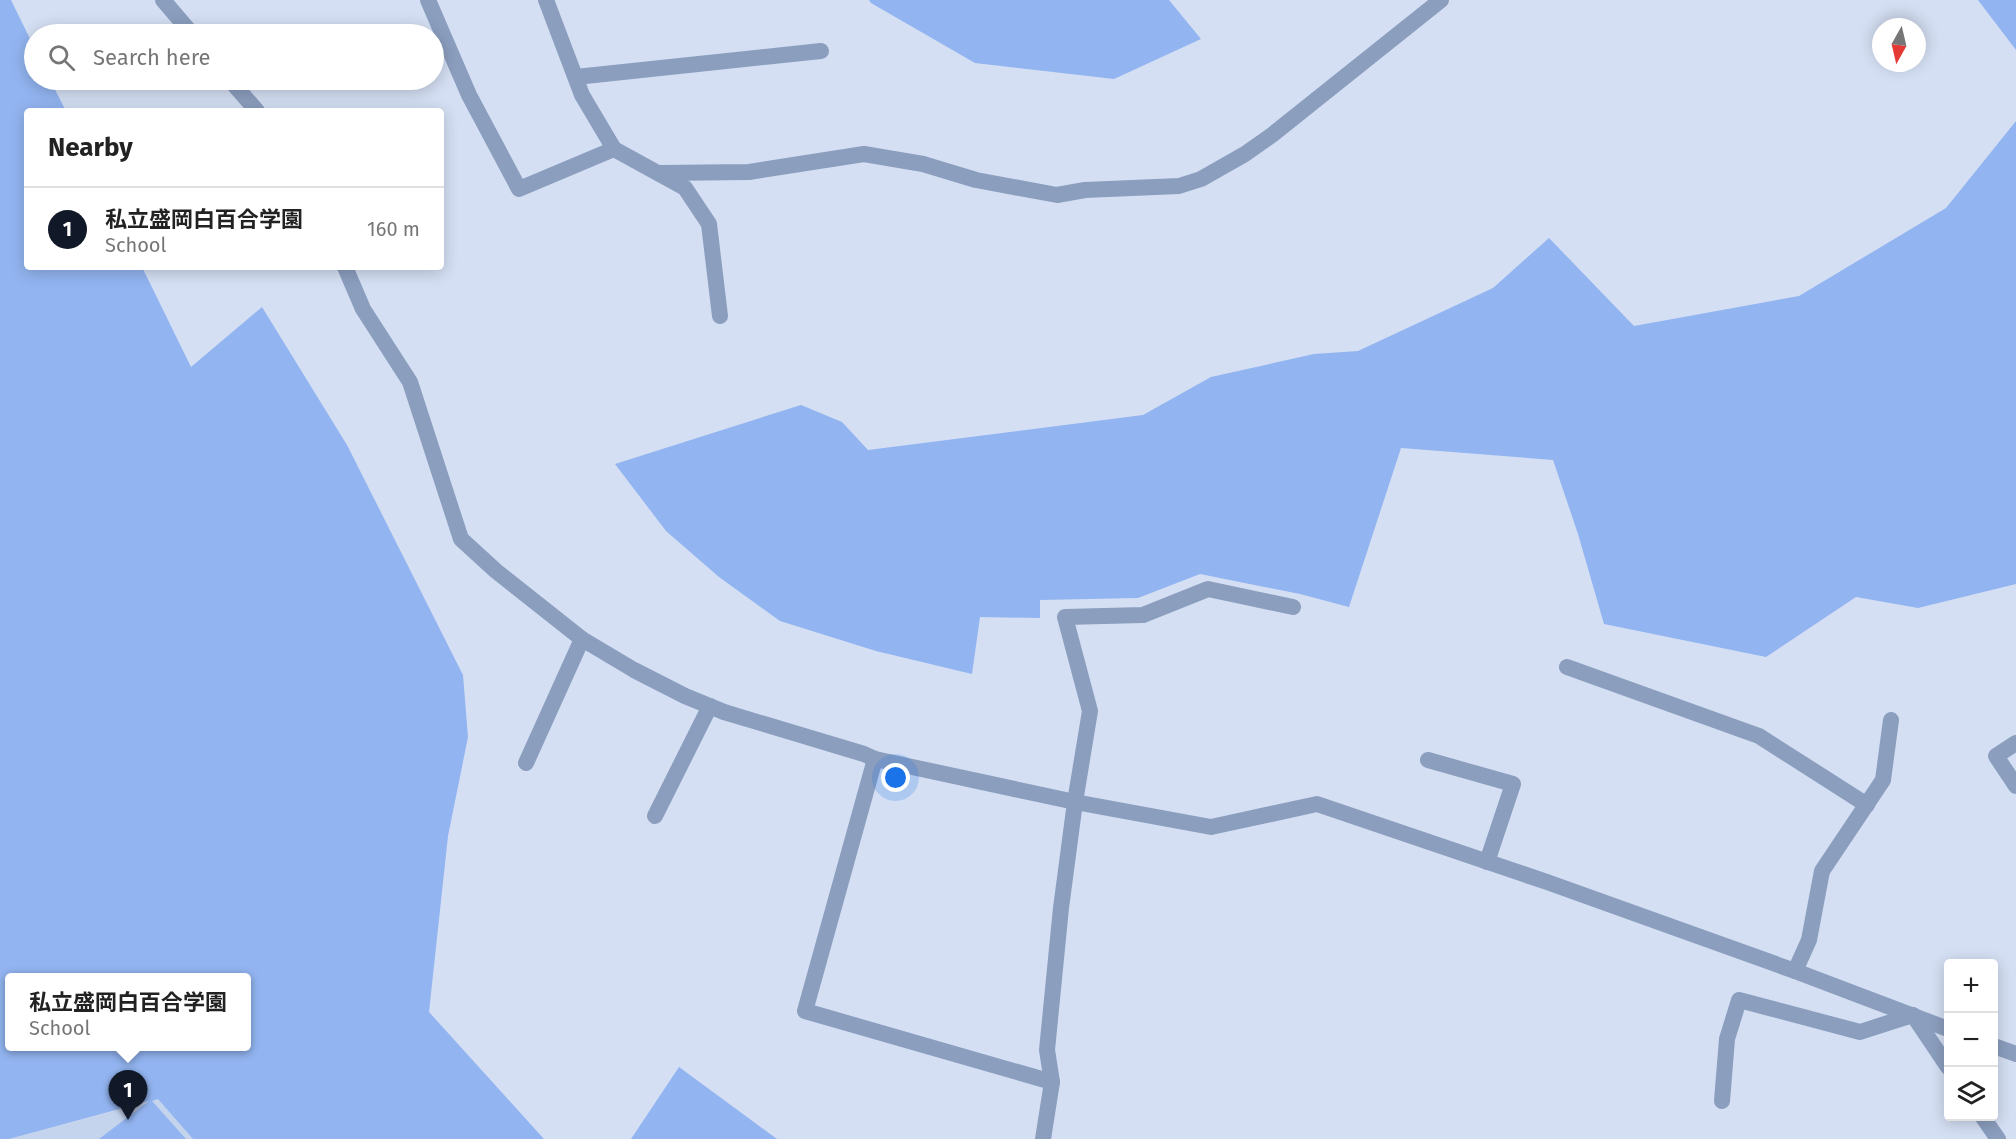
<!DOCTYPE html>
<html lang="en">
<head>
<meta charset="utf-8">
<style>
  :root { --surface:#fff; --page:#f6f6f6; --text:#222; --muted:#767676; --line:#e0e0e0; --accent:#111827 }
  body { margin:0; font-family:"Fira Sans","Noto Sans JP",sans-serif; background:var(--page); color:var(--text) }
  .controls { position:absolute; right:18px; bottom:18px; display:grid; overflow:hidden; border-radius:6px; box-shadow:0 3px 15px #0003 }
  .controls button { width:54px; height:54px; display:grid; place-items:center; padding:0; border:0; border-bottom:2px solid var(--line); background:var(--surface); color:var(--text); font:30px sans-serif }
  .compass { position:absolute; left:1872px; top:18px; width:54px; height:54px; border-radius:50%; background:var(--surface); box-shadow:0 3px 15px #0003; rotate:188deg }
  .you { position:absolute; left:896px; top:778px; width:21px; height:21px; margin:-15px; border:4px solid #fff; border-radius:50%; background:#1a73e8; box-shadow:0 0 0 9px #1a73e833 }
  .badge { display:grid; place-items:center; width:39px; height:39px; border-radius:50%; background:var(--accent); color:#fff; font-size:20px; font-weight:700 }
  .pin { position:absolute; translate:-50% -50px; filter:drop-shadow(0 2px 3px #0008) }
  .pin::after { content:''; position:absolute; top:32px; width:21px; height:18px; background:inherit; clip-path:polygon(0 0,100% 0,50% 100%) }
  .popup { position:absolute; left:5px; top:973px; width:246px; height:78px; box-sizing:border-box; display:grid; place-content:center; border-radius:6px; background:var(--surface); filter:drop-shadow(0 2px 4px #0005); font-size:20px; white-space:nowrap; color:var(--muted) }
  .popup b { font-size:22px; color:var(--text) }
  .popup::after { content:''; position:absolute; left:50%; top:100%; margin-left:-12px; border:12px solid transparent; border-top-color:var(--surface) }
  .list { margin:0; padding:0; list-style:none }
  h2 { display:flex; justify-content:space-between; align-items:center; height:78px; margin:0; padding:0 24px; font-size:26px }
  h2 small { font-size:20px; font-weight:400; color:var(--muted) }
  .list li { display:grid; grid-template-columns:39px 1fr auto; gap:18px; align-items:center; box-sizing:border-box; height:84px; padding:0 24px; border-top:2px solid var(--line) }
  .list b { display:block; font-size:22px; white-space:nowrap }
  .list p { margin:0; font-size:20px; white-space:nowrap; color:var(--muted) }
  .list em { font-size:20px; font-style:normal; color:var(--muted) }
  .icon { flex:none; width:33px; height:33px; fill:none; stroke:currentColor; stroke-width:2; stroke-linecap:round; stroke-linejoin:round }
  .map { position:relative; flex:none; width:2016px; height:1139px; overflow:hidden }
  .search { position:absolute; background:var(--surface); box-shadow:0 3px 15px #0003; left:24px; top:24px; width:420px; height:66px; display:flex; align-items:center; gap:15px; box-sizing:border-box; padding:0 21px; border-radius:33px; color:var(--muted); font-size:22px }
  .panel { position:absolute; background:var(--surface); box-shadow:0 3px 15px #0003; left:24px; top:108px; width:420px; height:162px; border-radius:6px }
  .map>svg:first-child { display:block }
  .built { fill:#c5d4ed }
  .green { fill:#92b4f0; fill-rule:evenodd }
  .lines { fill:none; stroke-linecap:round; stroke-linejoin:round }
  .service { stroke:#8b9ebe; stroke-width:16 }
  .minor { stroke:#8b9ebe; stroke-width:16 }
</style>
</head>
<body>
<div class="map">
<svg width="2016" height="1139" viewBox="0 0 2016 1139">
  <rect width="100%" height="100%" fill="#d4dff3"/>
  <path class="built" d="M159,1099l34,40h-184z"/>
  <g class="green">
    <path d="M0,0h11l23,47v33h16l16,31h-39v156h115l49,100 71,-60 85,138 116,230 5,62 -20,99 -19,176 115,127h-351l-35,-40 -6,2 34,38h-87l50,-38 -140,38h-9zM9,978h237v68h-237z"/>
    <path d="M869,0h300l32,39 -87,40 -139,-16 -104,-60z"/>
    <path d="M1978,0h38v50z"/>
    <path d="M2016,121v463l-98,24 -62,-11 -90,60 -162,-33 -26,-90 -25,-74 -152,-12 -52,159 -49,-13 -100,-20 -62,24 -98,2v18l-60,-1 -8,57 -96,-23 -96,-30 -61,-44 -53,-46 -51,-67 186,-59 41,17 26,28 275,-35 68,-38 103,-23 44,-3 135,-63 56,-50 85,88 165,-30 147,-88z"/>
    <path d="M679,1067l98,72h-146z"/>
  </g>
  <g class="lines">
    <g class="service">
      <path d="M1428,760l85,24 -26,78"/>
      <path d="M526,763l56,-124"/>
      <path d="M1075,802l15,-91 -25,-94 78,-2 65,-26 85,18"/>
      <path d="M655,816l55,-110"/>
      <path d="M1722,1101l5,-62 12,-39 121,32 53,-17 35,52"/>
      <path d="M1982,1116l16,23"/>
    </g>
    <g class="minor">
      <path d="M163,0l29,34"/>
      <path d="M428,0l41,95 50,94 95,-40"/>
      <path d="M546,0l36,95 32,54 71,39 24,36 11,92"/>
      <path d="M576,77l245,-26"/>
      <path d="M230,80l27,31"/>
      <path d="M659,173l90,-1 115,-18 59,10 53,16 81,15 28,-5 94,-4 22,-7 44,-25 27,-19 169,-135"/>
      <path d="M345,267l18,42 47,73 51,157 35,32 86,68 52,31 51,26 39,16 140,42 11,5 200,43 136,25 106,-23 230,78 248,89 153,58"/>
      <path d="M1567,667l192,69 108,69"/>
      <path d="M2016,743l-20,13 20,30"/>
      <path d="M875,759l-70,252 247,71"/>
      <path d="M1795,971l14,-31 13,-69 61,-91 8,-60"/>
      <path d="M1994,1046l22,8"/>
      <path d="M1043,1139l9,-57 -5,-32 14,-142 14,-106"/>
    </g>
  </g>
</svg>
<div class="controls">
<button>+</button>
<button>−</button>
<button><svg class="icon" aria-label="layers" viewBox="0 0 24 24"><path d="M12 4l9 5-9 5-9-5zM3 14l9 5 9-5"/></svg></button>
</div>
<svg class="compass" viewBox="-18 -18 36 36"><path d="M0-13l5 13h-10z" fill="#e53935"/><path d="M0 13l5-13h-10z" fill="#767676"/></svg>
<div class="you"></div>
<div class="pin badge" style="left:128px;top:1120px">1</div>
<div class="popup"><b>私立盛岡白百合学園</b>School</div>
<div class="search"><svg class="icon" aria-label="search" viewBox="0 0 24 24"><circle cx="10" cy="10" r="6"/><path d="M15 15l6 6"/></svg>Search here</div>
<section class="panel">
<h2>Nearby<small></small></h2>
<ul class="list">
<li><span class="badge">1</span><div><b>私立盛岡白百合学園</b><p>School</p></div><em>160 m</em></li>
</ul>
</section>
</div>
</body>
</html>
